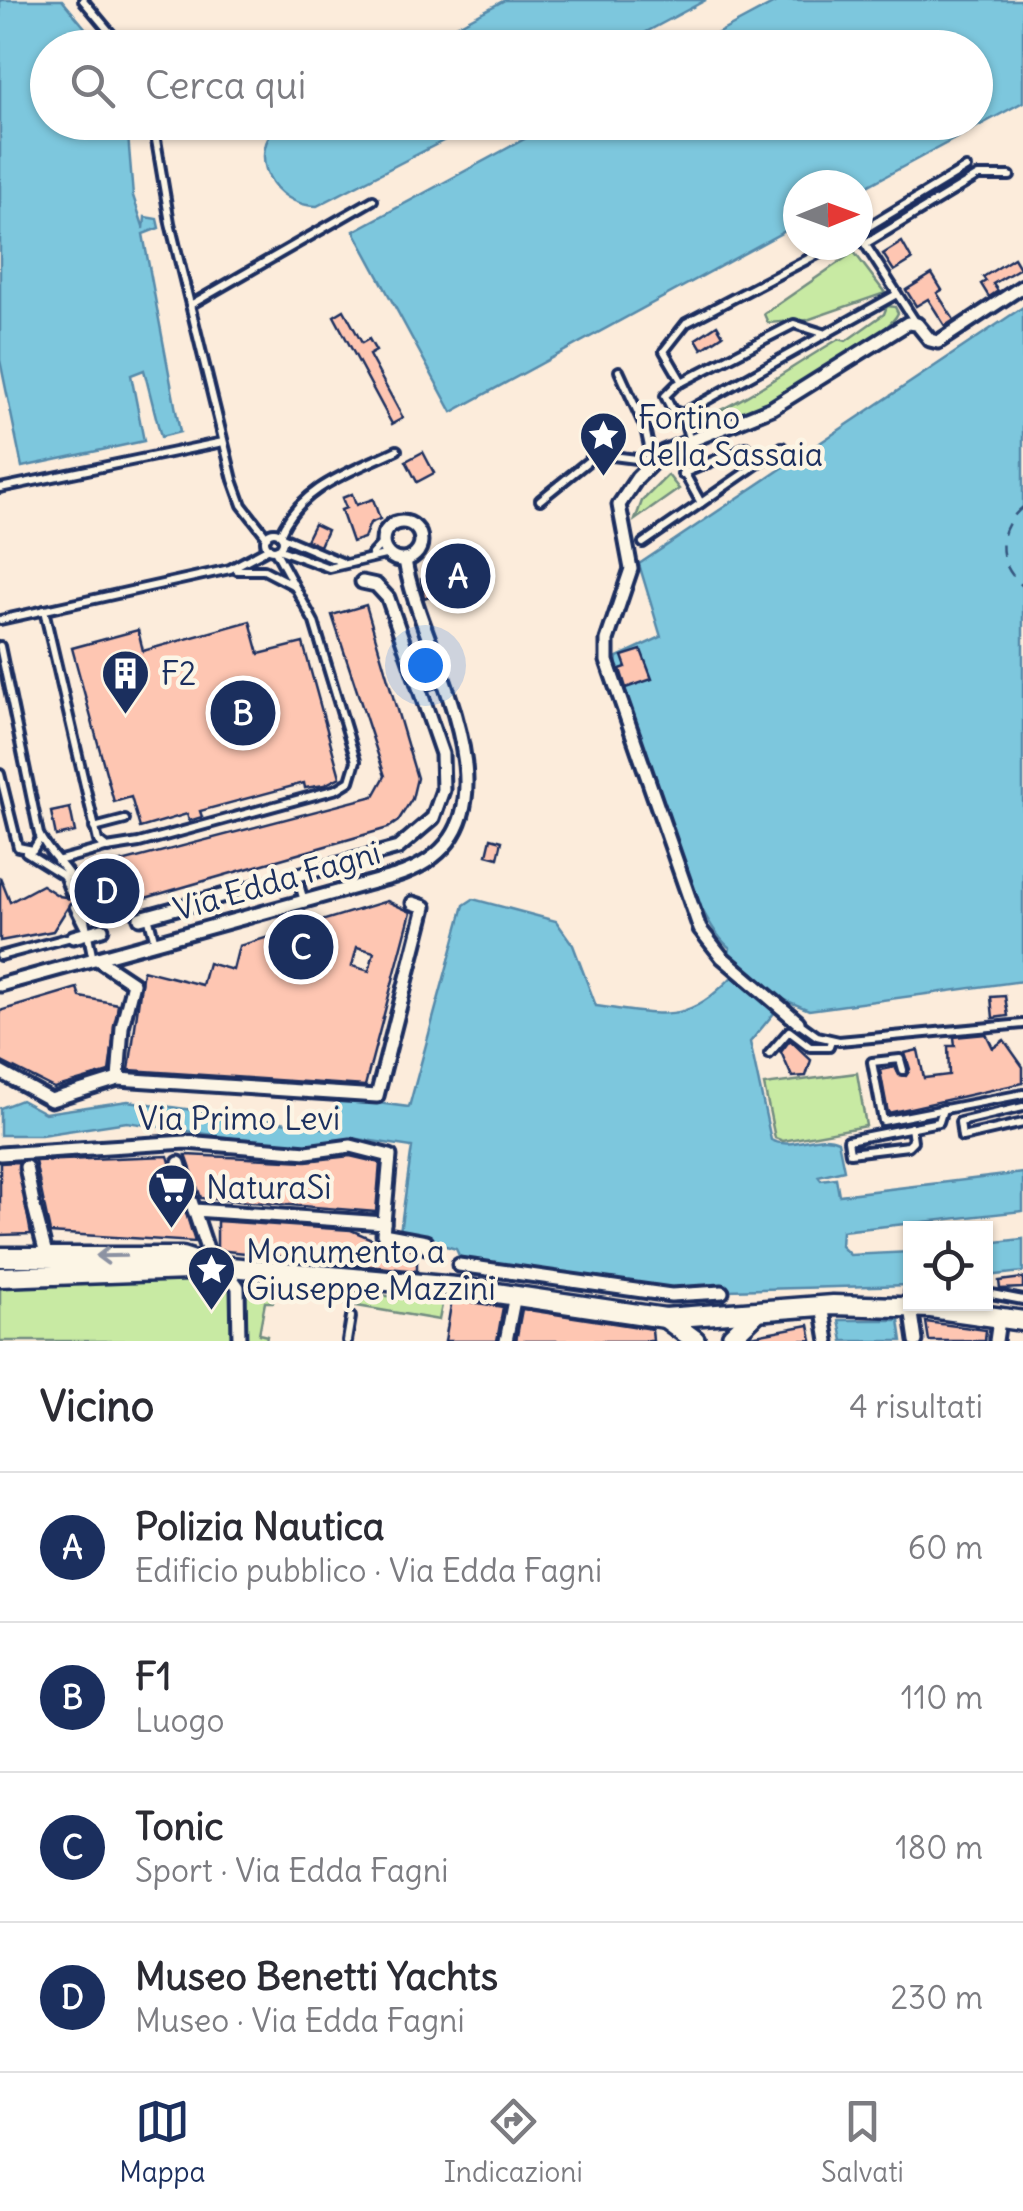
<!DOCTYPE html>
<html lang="it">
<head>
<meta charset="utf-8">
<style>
  :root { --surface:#fff; --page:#f7f7f7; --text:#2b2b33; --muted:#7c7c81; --line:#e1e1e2; --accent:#1b2f5e }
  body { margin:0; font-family:Delius,sans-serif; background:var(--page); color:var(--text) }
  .controls { position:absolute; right:30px; bottom:30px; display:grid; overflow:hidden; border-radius:0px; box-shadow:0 2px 8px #0004 }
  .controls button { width:90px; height:90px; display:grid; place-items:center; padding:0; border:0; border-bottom:2px solid var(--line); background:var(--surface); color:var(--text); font:50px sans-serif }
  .compass { position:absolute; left:783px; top:170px; width:90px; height:90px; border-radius:50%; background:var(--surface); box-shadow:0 2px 8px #0004; rotate:89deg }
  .you { position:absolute; left:425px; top:665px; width:35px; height:35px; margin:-25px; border:8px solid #fff; border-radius:50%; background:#1a73e8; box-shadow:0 0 0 15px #1a73e833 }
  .badge { display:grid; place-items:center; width:65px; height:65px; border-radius:50%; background:var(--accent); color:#fff; font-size:32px; font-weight:700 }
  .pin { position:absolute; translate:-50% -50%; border:5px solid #fff; box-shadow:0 2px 10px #0006 }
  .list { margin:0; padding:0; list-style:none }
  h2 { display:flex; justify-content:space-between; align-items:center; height:130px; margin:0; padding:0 40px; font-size:42px }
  h2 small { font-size:32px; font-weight:400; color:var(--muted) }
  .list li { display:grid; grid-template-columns:65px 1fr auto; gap:30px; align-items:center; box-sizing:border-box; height:150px; padding:0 40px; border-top:2px solid var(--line) }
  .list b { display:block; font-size:38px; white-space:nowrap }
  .list p { margin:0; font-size:32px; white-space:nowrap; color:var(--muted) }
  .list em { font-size:32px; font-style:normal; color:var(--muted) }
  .icon { flex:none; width:55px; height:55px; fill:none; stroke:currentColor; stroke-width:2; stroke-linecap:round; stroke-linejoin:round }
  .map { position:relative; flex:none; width:1023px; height:1341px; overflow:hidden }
  .search { position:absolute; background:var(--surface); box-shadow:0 2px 8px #0004; left:30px; right:30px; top:30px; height:110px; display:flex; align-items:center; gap:25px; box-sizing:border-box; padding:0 35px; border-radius:55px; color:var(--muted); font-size:38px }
  .sheet { height:730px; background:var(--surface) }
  nav { display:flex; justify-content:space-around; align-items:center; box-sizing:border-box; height:140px; border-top:2px solid var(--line); background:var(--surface); font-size:28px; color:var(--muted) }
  nav a { display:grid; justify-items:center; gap:5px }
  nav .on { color:var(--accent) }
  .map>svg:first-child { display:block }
  .green { fill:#c8eaa3; stroke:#728c80; stroke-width:2.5 }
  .water { fill:#7dc7dd; stroke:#568aaa; stroke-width:2.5 }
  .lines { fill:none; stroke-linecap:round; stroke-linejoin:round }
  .ferry { stroke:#34557e; stroke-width:2.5; stroke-dasharray:12 10; stroke-linecap:butt }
  .building { fill:#fec6b2; stroke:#1b2f5e; stroke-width:2.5; fill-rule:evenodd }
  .lane-casing { stroke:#1b2f5e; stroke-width:14 }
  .street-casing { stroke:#1b2f5e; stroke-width:19 }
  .secondary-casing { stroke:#1b2f5e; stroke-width:25 }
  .lane { stroke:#fcf5e5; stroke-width:6 }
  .street { stroke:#fcf5e5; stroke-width:11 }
  .secondary { stroke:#fcf5e5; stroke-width:18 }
  .oneway { stroke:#8c92a2 }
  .labels { text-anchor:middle; stroke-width:9; stroke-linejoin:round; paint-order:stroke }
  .poi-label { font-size:32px; fill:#1b2f5e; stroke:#fcf5e5; text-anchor:start }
  .street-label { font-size:32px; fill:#1b2f5e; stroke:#fcf5e5 }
</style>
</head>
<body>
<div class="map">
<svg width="1023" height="1341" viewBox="0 0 1023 1341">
  <rect width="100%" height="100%" fill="#fcecdb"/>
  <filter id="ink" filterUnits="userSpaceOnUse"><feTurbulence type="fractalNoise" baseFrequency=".01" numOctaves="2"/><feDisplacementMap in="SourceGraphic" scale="20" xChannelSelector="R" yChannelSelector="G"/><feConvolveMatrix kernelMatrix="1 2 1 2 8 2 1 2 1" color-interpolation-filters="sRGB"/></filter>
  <g filter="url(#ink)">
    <g class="green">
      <path d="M854,252l31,41 -78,27 -39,3 -4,-9z"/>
      <path d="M887,306l8,1 3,6c-9,22 -111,82 -137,93 -19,7 -40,13 -60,20l2,-8c48,-20 90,-53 136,-79l7,2 38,-27z"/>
      <path d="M668,475l11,14 -44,31 7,-19z"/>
      <path d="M857,1073l9,53 -83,15 -8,-3 -11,-53z"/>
      <path d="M216,1275l15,15 2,51h-233v-58z"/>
      <path d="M238,1276l115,10 1,5 66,10 23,-1 -4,20 -164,-28 -2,10h-8l-6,32 8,2 -1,5h-22v-56z"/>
    </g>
    <g class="water">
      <path d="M0,0h62l39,47 -53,1v74l79,1 6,73 11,33 1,-12 12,2 2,9 -16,6 37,198 -19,5 -17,-67 -13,5 13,66 -122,26 -22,-107z"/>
      <path d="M505,0h201l-88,47h-201z"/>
      <path d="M780,0h243v102l-165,89v-6h-60v39l-346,188 -98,-181 200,-108 422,-1v-74l-284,-1z"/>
      <path d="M280,123v-1l198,1 -161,83c-43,0 -73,-51 -37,-83z"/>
      <path d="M1023,307v674l-214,29 -24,-10 -35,42 21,98c22,11 46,-9 67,1l6,29 -26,6 3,4 15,-2 3,17 184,-22v38l-181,20 -1,15 9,9 60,-3v33l-223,6 -224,-27 -7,-15 -56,-17 12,-85 -60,-9 -53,10 -172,-26 -86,13h-41v-27l21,-8 24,13 83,-12 203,28 8,-31 70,9 55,-202 9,-6 83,22 17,24 23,61c75,10 92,20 146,-40l-13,-12 1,-6c-43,-33 -94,-218 -114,-278l1,-13 44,-20 -22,-73z"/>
      <path d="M1023,1239v33l-37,4v-33z"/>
      <path d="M839,1320h60l3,21h-59z"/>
    </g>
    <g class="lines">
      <path class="ferry" d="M1023,507c-27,22 -28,56 0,79"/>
    </g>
    <g class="building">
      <path d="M902,242l10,18 -18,11 -11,-17z"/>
      <path d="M1014,258l6,10 -27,16 5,7 -9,6 -8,-13 5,-3 -3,-4z"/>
      <path d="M932,274l10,16 -5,3 17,27 -9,6 -17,-27 -12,7 -10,-16z"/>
      <path d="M344,310l18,33 7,-4 7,12 -7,4 34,63 -11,6 -58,-108z"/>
      <path d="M717,325l6,10 -21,14 -6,-10z"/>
      <path d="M423,452l11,21 -17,9 -11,-21z"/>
      <path d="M352,494l4,11 17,-6 7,20 -10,4 -6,15 -12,4 -11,-32 5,-2 -4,-10z"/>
      <path d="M314,524l13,6 -7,16 -14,-6z"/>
      <path d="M472,560l6,18 -54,20 -3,-19z"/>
      <path d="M366,605l51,173 -5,21 -14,22 -10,7 -253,73 -33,14 -17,-16 -13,2 -19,30 -53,10v-64l10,25 32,-17 17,11 19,3 13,-29 283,-74 11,-20 -53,-161z"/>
      <path d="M250,621l9,33 44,-11 37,134 -16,8 -19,3 -1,-5 -104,28 2,6 -13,4 -2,-7 -47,14 -9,-31 -17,5 -42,-154 66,-18 5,21z"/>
      <path d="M641,650l11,29 -26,9 -6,-19 6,-2 -4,-11z"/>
      <path d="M70,808l5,24 -19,4 -5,-24z"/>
      <path d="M491,838l11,3 -4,17 -11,-3z"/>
      <path d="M387,901l24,11 -46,174 -236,-16 14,-100 59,15 6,-22 25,7 6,-24zM357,947l17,5 -5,19 -17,-5z"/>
      <path d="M77,988l3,9 38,7 -9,68 -55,16 -54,-27v-50z"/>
      <path d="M1005,996l3,20 -15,2 -2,-21z"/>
      <path d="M986,1034l7,14 11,-8 19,27v16l-135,30 -8,-43 15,-3 4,8 7,1 4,-7 -5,-16 13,-3 6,28 25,-3 -1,-29h7l-1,-9z"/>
      <path d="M790,1040l21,20 -5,16 -14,1 -11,-25z"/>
      <path d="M186,1155l120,6 44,-5 30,7 -4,49 -175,-14z"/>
      <path d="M168,1156l27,86 -145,-9 -15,-72z"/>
      <path d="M18,1162l13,72 -31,1v-72z"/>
      <path d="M217,1221l134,9 30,13 36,7v21l-200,-21z"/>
      <path d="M1023,1278v10l-23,1 -1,-8z"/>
      <path d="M452,1299l51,8 -6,34h-52z"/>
      <path d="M522,1309l130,20 1,12h-137z"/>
      <path d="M926,1322l60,8 -1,11h-56z"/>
      <path d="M809,1325l3,15 -64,1 2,-5z"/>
    </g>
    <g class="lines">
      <defs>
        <g id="lane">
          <path d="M83,0l40,48"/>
          <path d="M153,122l17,101 63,257 9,25 25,32"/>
          <path d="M865,244l113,-68h32"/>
          <path d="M192,304l181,-104"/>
          <path d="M916,323l-58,-90 108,-65"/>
          <path d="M682,382l-18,-31 22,-28 149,-78"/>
          <path d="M682,414l-10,-4 -7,-14 11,-11 118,-61 32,10"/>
          <path d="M689,438l-7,-24 215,-120"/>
          <path d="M682,474l64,-27"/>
          <path d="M0,488l223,-46"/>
          <path d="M540,500l57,-46 55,7 -7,-33 -26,-57"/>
          <path d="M701,503l81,-56"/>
          <circle cx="274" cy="541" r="9"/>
          <path d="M280,535c20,-49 73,-64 117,-85"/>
          <path d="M282,537l59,25"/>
          <path d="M643,543l58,-40 -30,-54"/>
          <path d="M278,549l51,19 60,-14"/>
          <path d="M372,554l11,-12"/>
          <path d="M237,570h27l27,14"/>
          <path d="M44,610l54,231 9,7 32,-5 198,-54 13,-8 6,-20 -42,-139 -39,-72"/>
          <path d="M0,620l230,-51 39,-21"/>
          <path d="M0,646l39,188c12,25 31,33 38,58"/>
          <path d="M420,687l22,-7"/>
          <path d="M0,774l18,73 15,3 6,-10"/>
          <path d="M94,828l31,-8"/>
          <path d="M26,852l37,23 7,18"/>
          <path d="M57,861l48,-13"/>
          <path d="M297,877l7,24"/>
          <path d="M82,905l11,55"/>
          <path d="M74,907l10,20"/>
          <path d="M148,916l7,26"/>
          <path d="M0,956l71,-19"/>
          <path d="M799,1023l18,13 22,5 184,-17"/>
          <path d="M769,1054l20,-23 21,16h19l2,-6"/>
          <path d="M903,1070l-3,-11 -28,3 11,59 140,-27"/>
          <path d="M1023,1107l-63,15 2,15 61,-14"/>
          <path d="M911,1127l2,14 -5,5 -58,7 -2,-13 91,-18 4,-13"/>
          <path d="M909,1292l1,-1"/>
          <path d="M986,1293l37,7"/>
          <path d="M347,1341l4,-24"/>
        </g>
        <g id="street">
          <circle cx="402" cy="541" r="19"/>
          <path d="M140,918l258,-70 35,-30 10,-28 -1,-36 -54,-156 -12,-13 -14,-3"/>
          <path d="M73,937l29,-8"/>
          <path d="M0,985l395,-109c146,-47 24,-223 10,-316"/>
          <path d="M798,1022l-76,-65 -22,-28 -93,-268v-21l24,-71 -12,-64 18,-27 26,-26 109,-44 136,-85 9,1 13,16 8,2 85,-56"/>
          <path d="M0,1072l51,28 67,-21 4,-52 11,-44 -36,-24"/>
          <path d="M118,1079l259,17 48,-189 -12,-4"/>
          <path d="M0,1154l186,-12 121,10 44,-6 39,10 -7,78 43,8v5"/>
          <path d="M179,1163l10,32"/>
          <path d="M26,1167l7,35"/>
          <path d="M191,1201l18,54"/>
          <path d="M34,1207l11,43"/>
          <path d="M194,1210l190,13"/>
          <path d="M459,1265l212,30 51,-3"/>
          <path d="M223,1266l15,21 1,54"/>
          <path d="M822,1305l6,36"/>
          <path d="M911,1307l5,34"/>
          <path d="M506,1341l9,-46"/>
          <path d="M996,1341l2,-14"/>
        </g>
        <g id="secondary">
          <path d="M0,1257h182l25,8 249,22 209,31 168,-13 98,3 92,13"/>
          <path d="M0,1277l188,-7 19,-5"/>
          <path d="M665,1318l30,22"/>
          <path d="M732,1336l25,-24"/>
        </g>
      </defs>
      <use href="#lane" class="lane-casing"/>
      <use href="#street" class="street-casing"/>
      <use href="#secondary" class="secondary-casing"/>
      <use href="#lane" class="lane"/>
      <use href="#street" class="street"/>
      <use href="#secondary" class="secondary"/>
    </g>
    <defs><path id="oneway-shaft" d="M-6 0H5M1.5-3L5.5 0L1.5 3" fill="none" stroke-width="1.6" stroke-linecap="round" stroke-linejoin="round" transform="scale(2.5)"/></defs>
    <use class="oneway" href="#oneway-shaft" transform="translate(111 1256) rotate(179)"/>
  </g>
  <defs>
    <symbol id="sight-pin" viewBox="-11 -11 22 30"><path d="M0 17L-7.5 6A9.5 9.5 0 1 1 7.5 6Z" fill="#1b2f5e" stroke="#fcf5e5"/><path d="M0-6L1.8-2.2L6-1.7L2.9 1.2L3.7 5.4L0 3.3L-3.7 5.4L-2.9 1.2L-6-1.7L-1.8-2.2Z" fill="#fff"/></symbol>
    <symbol id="building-pin" viewBox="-11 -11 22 30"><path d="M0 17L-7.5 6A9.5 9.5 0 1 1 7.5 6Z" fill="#1b2f5e" stroke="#fcf5e5"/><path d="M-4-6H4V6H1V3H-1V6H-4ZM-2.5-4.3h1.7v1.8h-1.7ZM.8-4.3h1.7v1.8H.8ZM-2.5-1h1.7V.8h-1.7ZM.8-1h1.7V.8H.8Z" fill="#fff"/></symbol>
    <symbol id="supermarket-pin" viewBox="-11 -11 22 30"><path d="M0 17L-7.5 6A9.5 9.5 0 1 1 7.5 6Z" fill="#1b2f5e" stroke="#fcf5e5"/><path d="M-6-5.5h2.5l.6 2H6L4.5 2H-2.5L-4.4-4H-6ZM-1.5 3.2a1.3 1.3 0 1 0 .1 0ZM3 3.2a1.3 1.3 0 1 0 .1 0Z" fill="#fff"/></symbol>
  </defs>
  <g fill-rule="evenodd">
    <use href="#sight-pin" x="576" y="408" width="55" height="75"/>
    <use href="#building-pin" x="98" y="646" width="55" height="75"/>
    <use href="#supermarket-pin" x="144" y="1160" width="55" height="75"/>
    <use href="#sight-pin" x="184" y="1242" width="55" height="75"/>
  </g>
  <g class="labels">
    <g class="poi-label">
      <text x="638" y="429">Fortino<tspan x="638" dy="37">della Sassaia</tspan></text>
      <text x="161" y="685">F2</text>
      <text x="206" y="1199">NaturaSì</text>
      <text x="246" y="1263">Monumento a<tspan x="246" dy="37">Giuseppe Mazzini</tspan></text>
    </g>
    <g class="street-label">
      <text transform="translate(277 881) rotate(-16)" y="11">Via Edda Fagni</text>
      <text x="239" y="1130">Via Primo Levi</text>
    </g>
  </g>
</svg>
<div class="controls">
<button><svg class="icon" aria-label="locate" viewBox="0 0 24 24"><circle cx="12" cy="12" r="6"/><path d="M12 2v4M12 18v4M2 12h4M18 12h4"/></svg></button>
</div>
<svg class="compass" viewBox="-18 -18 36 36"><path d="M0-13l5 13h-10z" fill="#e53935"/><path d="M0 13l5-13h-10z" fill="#7c7c81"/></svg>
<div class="you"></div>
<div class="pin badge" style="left:458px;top:576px">A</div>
<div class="pin badge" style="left:243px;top:713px">B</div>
<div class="pin badge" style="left:301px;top:947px">C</div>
<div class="pin badge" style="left:107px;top:891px">D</div>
<div class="search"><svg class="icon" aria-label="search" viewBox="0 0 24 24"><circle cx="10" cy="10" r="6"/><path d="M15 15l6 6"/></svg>Cerca qui</div>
</div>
<section class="sheet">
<h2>Vicino<small>4 risultati</small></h2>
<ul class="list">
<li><span class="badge">A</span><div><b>Polizia Nautica</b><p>Edificio pubblico · Via Edda Fagni</p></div><em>60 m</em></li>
<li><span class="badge">B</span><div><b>F1</b><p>Luogo</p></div><em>110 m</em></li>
<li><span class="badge">C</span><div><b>Tonic</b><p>Sport · Via Edda Fagni</p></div><em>180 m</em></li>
<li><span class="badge">D</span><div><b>Museo Benetti Yachts</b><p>Museo · Via Edda Fagni</p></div><em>230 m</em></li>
</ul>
</section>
<nav>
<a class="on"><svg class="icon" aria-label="map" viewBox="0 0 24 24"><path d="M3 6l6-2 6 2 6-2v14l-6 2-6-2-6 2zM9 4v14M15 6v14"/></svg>Mappa</a>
<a><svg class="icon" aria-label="directions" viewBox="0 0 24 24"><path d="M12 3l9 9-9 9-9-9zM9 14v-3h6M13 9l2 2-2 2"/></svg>Indicazioni</a>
<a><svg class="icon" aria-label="saved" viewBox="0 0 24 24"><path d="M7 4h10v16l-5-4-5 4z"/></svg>Salvati</a>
</nav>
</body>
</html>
